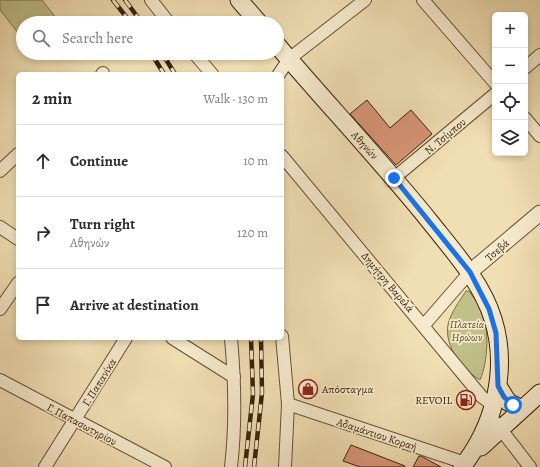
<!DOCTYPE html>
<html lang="en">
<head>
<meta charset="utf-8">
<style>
  :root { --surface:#fff; --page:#f7f7f7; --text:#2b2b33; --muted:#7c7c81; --line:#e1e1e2 }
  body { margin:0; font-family:Alegreya,serif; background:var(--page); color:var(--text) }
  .controls { position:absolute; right:12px; top:12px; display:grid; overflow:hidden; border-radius:6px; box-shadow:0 2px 6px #0003 }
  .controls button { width:36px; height:36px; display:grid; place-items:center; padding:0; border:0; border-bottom:1px solid var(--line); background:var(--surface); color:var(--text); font:20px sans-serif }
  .stop { position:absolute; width:12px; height:12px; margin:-9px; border:3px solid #1a73e8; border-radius:50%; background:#fff }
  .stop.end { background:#1a73e8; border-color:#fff; box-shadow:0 1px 4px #0008 }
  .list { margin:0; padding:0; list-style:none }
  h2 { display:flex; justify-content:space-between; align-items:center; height:52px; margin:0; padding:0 16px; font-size:17px }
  h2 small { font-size:13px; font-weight:400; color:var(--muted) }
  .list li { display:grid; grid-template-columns:26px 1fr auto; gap:12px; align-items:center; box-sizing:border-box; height:72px; padding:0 16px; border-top:1px solid var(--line) }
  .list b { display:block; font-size:15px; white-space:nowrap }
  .list p { margin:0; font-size:13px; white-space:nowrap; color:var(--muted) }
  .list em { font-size:13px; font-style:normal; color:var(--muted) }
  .icon { flex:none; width:22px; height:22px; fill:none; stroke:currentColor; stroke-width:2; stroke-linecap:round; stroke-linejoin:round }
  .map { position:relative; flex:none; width:540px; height:467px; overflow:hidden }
  .search { position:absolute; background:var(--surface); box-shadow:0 2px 6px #0003; left:16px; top:16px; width:268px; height:44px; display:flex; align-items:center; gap:10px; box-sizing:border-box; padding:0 14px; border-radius:22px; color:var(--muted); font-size:15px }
  .panel { position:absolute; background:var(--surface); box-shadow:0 2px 6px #0003; left:16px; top:72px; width:268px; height:268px; border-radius:6px }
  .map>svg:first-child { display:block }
  .green { fill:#c1c089; stroke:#7e7048 }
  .building { fill:#d99678; stroke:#3a2007 }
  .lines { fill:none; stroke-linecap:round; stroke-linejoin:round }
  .minor-casing { stroke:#685032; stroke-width:14 }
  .tertiary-casing { stroke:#685032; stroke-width:17 }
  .secondary-casing { stroke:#3a2007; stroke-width:19 }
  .minor { stroke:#f6eace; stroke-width:12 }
  .tertiary { stroke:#f6eace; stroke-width:15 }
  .secondary { stroke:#f6eace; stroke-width:17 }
  .rail-casing { stroke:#3a2007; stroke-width:4.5 }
  .rail { stroke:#f6eace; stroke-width:3; stroke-dasharray:9; stroke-linecap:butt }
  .route { stroke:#1a73e8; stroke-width:5 }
  .labels { text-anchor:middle; stroke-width:3.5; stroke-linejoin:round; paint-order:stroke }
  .street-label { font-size:11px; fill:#3a2007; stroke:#f6eace }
  .park-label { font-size:11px; font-style:italic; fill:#5c4828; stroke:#f6eace }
  .poi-label { font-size:11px; fill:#3a2007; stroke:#f6eace; text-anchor:start }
</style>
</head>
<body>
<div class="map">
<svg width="540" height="467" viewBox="0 0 540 467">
  <rect width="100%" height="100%" fill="#f1dfb4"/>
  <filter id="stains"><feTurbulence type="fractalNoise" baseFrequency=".005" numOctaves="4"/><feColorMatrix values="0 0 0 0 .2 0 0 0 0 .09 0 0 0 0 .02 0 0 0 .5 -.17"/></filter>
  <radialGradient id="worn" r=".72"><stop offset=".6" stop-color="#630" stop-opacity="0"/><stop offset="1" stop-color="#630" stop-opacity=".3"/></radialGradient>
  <g class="green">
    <path d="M0,0h42l18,23h-37v16l-23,-29z"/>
    <path d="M466,291h3c4,6 9,12 12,18 9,19 7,53 -1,71 -19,-11 -40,-39 -30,-62 4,-10 11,-19 16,-27z"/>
  </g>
  <g class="building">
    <path d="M367,100l23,28 21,-18 21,24 -36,31 -46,-51z"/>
    <path d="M351,445l54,21v1h-45l-17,-6z"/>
    <path d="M419,456h2l20,11h-28z"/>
  </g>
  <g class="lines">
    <defs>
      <g id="minor">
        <path d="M151,0l18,23"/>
        <path d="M423,0l72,83"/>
        <path d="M194,53l18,21"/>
        <path d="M525,68l15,-13"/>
        <path d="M102,74l1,-1"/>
        <path d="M279,74l10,-15 76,-59"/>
        <path d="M525,118l15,18"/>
        <path d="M282,156l200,241 12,9"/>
        <path d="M0,171l18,-17"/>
        <path d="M394,178l101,-84"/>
        <path d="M0,227l18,12"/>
        <path d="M0,309l18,-26"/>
        <path d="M424,325l46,-53"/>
        <path d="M282,336l6,68 -3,63"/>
        <path d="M172,338l62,39"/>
        <path d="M231,338c4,44 5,86 0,129"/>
        <path d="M0,380l165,87"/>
        <path d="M288,404l177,59"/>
        <path d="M496,423l34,44"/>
        <path d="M45,467l81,-129"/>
      </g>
      <path id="tertiary" d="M470,272l70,-59"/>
      <g id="secondary">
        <path d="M239,0l20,23"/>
        <path d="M277,45c51,60 105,117 154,178 23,29 51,60 62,96 16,51 1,107 -31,148"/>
        <path d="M498,386l10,16 10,5"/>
        <path d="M481,447l59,-54"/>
      </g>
    </defs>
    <use href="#minor" class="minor-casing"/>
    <use href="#tertiary" class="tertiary-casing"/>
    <use href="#secondary" class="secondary-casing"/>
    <use href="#minor" class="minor"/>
    <use href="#tertiary" class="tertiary"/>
    <use href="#secondary" class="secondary"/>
    <defs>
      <g id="rail">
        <path d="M113,0l18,23"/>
        <path d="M125,0l17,23"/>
        <path d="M151,53l13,21"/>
        <path d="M162,53l13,21"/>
        <path d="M245,467l8,-73 -2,-56"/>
        <path d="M254,467l8,-74 -1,-55"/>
      </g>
    </defs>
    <use href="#rail" class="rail-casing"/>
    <use href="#rail" class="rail"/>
  </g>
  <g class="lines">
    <path class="route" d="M394,178l76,94 19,37 7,24 2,53 6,11 9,8"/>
  </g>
  <defs>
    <symbol id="shop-ring" viewBox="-11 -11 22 22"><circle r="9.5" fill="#f6eace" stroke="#8f2418" stroke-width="1.5"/><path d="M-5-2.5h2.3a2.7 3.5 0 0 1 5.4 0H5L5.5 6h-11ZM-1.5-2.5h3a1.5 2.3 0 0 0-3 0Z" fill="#8f2418"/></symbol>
    <symbol id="fuel-ring" viewBox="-11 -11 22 22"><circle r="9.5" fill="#f6eace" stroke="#8f2418" stroke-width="1.5"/><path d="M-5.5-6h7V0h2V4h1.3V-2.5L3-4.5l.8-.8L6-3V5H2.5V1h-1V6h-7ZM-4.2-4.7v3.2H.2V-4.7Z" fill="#8f2418"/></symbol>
  </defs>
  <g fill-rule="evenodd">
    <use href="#shop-ring" x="297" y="378" width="22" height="22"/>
    <use href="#fuel-ring" x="455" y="389" width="22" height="22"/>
  </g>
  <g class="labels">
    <g class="street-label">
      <text transform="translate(445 136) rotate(-40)" y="4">N. Τσίμπου</text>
      <text transform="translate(365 145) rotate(48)" y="4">Αθηνών</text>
      <text transform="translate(497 250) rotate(-41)" y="4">Τσεβά</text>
      <text transform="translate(388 282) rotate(50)" y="4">Δημήτρη Βαρελά</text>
      <text transform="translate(99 382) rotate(-58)" y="4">Γ. Παπανίκα</text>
      <text transform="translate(82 424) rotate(28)" y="4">Γ. Παπασωτηρίου</text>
      <text transform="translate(377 434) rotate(18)" y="4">Αδαμάντιου Κοραή</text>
    </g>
    <g class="park-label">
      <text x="467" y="328">Πλατεία<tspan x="467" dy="13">Ηρώων</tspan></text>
    </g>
    <g class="poi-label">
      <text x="322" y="393">Απόσταγμα</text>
      <text x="452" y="404" text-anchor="end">REVOIL</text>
    </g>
  </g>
  <rect width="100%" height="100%" filter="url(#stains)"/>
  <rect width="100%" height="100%" fill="url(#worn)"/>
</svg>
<div class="controls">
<button>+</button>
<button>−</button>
<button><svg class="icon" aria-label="locate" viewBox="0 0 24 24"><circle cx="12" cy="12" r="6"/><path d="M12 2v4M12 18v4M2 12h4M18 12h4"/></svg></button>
<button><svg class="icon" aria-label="layers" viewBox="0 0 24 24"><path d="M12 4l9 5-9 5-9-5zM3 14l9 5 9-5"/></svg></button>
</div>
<div class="stop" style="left:513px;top:405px"></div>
<div class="stop end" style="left:394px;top:178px"></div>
<div class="search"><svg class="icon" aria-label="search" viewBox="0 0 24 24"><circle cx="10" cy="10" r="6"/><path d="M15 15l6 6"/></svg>Search here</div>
<section class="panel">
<h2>2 min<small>Walk · 130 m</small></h2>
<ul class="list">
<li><svg class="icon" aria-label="ahead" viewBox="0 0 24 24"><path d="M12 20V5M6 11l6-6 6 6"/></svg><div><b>Continue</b></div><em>10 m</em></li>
<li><svg class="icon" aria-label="right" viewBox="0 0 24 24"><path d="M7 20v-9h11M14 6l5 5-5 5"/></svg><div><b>Turn right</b><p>Αθηνών</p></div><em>120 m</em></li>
<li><svg class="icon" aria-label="arrive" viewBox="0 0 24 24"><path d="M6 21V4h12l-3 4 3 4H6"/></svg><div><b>Arrive at destination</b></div></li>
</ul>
</section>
</div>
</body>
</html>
